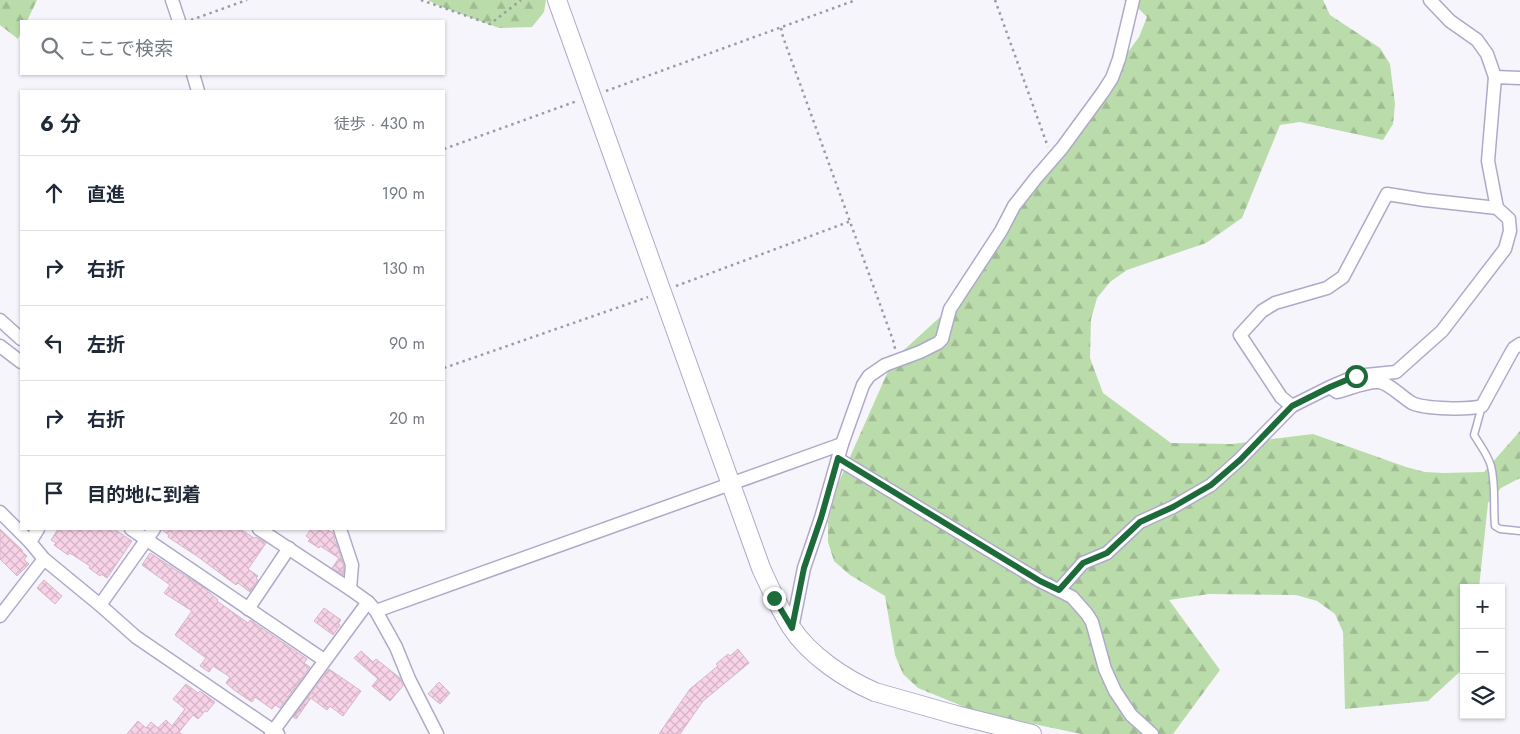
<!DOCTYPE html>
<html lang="ja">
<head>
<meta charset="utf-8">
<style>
  :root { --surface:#fff; --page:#f2f2f3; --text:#1f2937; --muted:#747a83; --line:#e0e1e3 }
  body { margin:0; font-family:Jost,"Noto Sans JP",sans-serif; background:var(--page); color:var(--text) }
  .controls { position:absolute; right:15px; bottom:15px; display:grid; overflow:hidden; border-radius:0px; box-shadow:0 1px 4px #0004 }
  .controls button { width:45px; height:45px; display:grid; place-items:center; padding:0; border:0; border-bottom:1px solid var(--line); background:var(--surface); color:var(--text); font:25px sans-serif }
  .stop { position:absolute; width:15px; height:15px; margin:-11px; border:4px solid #1d6b3a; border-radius:50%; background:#fff }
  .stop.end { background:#1d6b3a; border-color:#fff; box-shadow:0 1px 5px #0008 }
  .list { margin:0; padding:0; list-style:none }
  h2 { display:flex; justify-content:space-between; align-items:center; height:65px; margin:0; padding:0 20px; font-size:21px }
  h2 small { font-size:16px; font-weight:400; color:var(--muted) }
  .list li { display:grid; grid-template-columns:32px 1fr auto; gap:15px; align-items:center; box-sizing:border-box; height:75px; padding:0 20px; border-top:1px solid var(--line) }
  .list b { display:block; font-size:19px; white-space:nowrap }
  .list em { font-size:16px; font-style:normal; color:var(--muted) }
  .icon { flex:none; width:28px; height:28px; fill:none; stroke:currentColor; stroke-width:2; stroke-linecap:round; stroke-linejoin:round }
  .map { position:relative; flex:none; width:1520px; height:734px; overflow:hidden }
  .search { position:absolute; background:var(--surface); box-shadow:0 1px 4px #0004; left:20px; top:20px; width:425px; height:55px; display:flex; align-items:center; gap:12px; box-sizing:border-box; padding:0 18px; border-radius:0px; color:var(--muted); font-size:19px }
  .panel { position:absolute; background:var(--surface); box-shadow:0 1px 4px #0004; left:20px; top:90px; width:425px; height:440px; border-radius:0px }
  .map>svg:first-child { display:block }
  .forest { fill:url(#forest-firs) }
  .building { fill:url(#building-cross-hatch); stroke:#d8b6c8 }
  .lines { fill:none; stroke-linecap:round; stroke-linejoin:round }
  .lane-casing { stroke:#afa9c9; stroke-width:9 }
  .street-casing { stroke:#afa9c9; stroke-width:15 }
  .secondary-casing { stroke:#afa9c9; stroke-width:20 }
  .path { stroke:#9c9aa3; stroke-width:2.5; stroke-dasharray:2.5 4; stroke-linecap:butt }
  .lane { stroke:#fff; stroke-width:6 }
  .street { stroke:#fff; stroke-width:12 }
  .secondary { stroke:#fff; stroke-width:18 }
  .route { stroke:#1d6b3a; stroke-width:6 }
</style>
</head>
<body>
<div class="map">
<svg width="1520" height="734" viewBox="0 0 1520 734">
  <defs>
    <pattern id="forest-firs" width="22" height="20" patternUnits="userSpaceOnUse" patternTransform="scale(1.25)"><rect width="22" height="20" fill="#badcab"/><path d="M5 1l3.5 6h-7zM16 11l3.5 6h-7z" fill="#9fbb92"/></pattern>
    <pattern id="building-cross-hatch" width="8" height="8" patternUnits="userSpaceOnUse" patternTransform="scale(1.25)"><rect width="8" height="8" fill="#f8d3e7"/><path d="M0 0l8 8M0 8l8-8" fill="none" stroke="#d3b4c5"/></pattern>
  </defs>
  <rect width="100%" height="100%" fill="#f6f5fc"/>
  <g class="forest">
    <path d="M0,0h37l-10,21h-6v11l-3,7 -18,-14z"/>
    <path d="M428,0h118l-2,12 -12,15 -33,1 -62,-23z"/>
    <path d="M1123,0h200l7,15 50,33 10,16 5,40 -2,20 -10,16 -83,-18 -20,3 -38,93 -36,25 -79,27 -17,12 -13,16 -6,21 -1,39 13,35 68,50 61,1 81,-10 93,33 19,5 19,1 40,-1 36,-41v47l-19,10 -13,15 -9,85h-15v80l-36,33 -83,8 -2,-77 -8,-18 -18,-13 -21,-6 -87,-1 -40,6 51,70 -47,64h-92l-104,-22 -59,-24 -15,-14 -8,-19 -10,-59 -35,-21 -16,-14 -6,-19v-20l10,-38 55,-124 58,-53 18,-35 170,-235 8,-20 -14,-14z"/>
  </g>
  <g class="building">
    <path d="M0,529l23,22 -1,1 5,4 -3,4 5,4 -12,12 -17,-17z"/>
    <path d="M58,529h56l18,12 -25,37 -6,-4 -1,2 -11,-8 1,-2 -17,-11 -4,-2 -1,2 -14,-10 2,-2 -5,-3z"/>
    <path d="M162,529h78l14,9 2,-1 10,6 -18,26 10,7 -2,2 2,2 -8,12 -12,-9 -2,2 -39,-29 -29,-19 1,-2 -7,-5z"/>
    <path d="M311,529h15l7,4 2,6 -1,2 2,1 8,24 -1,9 -11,-7 7,-10 -19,-12 -1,2 -11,-7 2,-2 -4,-3z"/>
    <path d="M150,553l54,35 14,12 -1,1 31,22 2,-3 57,39 -3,4 6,4 -30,41 -5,-3 -3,4 -17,-12 -3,5 -18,-12 -8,-7 4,-6 -17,-11 -4,6 -9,-6 6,-8 -31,-23 17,-24 -28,-18 6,-8 -28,-20z"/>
    <path d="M44,580l18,16 -7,8 -18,-16z"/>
    <path d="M324,608l17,12 -3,4 2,1 -7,10 -19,-14z"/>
    <path d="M738,649l11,14 -46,38 -23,33h-21l31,-45 28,-23 -2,-2 12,-10 2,2z"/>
    <path d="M361,651l12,11 3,-3 24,19 3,8 -13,15 -18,-15 6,-7 -24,-21z"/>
    <path d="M329,669l32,22 -18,25 -13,-10 -3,4 -16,-12 -15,21 -3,-2z"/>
    <path d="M439,682l11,11 -10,11 -12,-10z"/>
    <path d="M186,684l12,9 2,-2 15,11 -8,10 -2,-1 -7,8 -5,-4 -14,17 3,2h-55l11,-13 8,7 5,-6 7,6 8,-8 6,6 13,-17 -12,-10z"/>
  </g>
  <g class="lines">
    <defs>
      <path id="lane" d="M1482,406l-8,29c6,10 14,20 17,31 5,19 2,40 4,60l5,3 20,2"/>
      <g id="street">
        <path d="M172,0l7,21"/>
        <path d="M1430,0l20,21 27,19 10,14 8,23"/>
        <path d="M193,74l5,17"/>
        <path d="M1387,194l38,6 72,8 12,11 1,12 -5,18 -63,82 -46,41 -40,4 -26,11 -38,19 -11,-9 -41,-62 22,-24 13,-8 52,-15 16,-11z"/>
        <path d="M1497,208l-9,-47 7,-84 25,1"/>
        <path d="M0,320l21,19"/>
        <path d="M0,346l21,16"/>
        <path d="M1331,388l6,4c13,-3 29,-11 42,-10 10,1 24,16 33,21 13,6 56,7 70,3l29,-53 3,-5 6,-4"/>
        <path d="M838,459l202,122 32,16 15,17 5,8 13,47 10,22 16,24 21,19"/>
        <path d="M0,512l30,30"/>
        <path d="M38,529l-8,13 14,17 56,46 36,32 142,97"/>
        <path d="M131,529l193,131"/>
        <path d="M259,529l91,60 18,13 8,9 20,36 13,32 28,55"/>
        <path d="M340,529l12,36 -2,24"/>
        <path d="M1059,590l24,-27 24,-10 33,-31 33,-15 38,-22 28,-25 53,-54"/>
        <path d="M100,605l54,-76"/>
        <path d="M248,609l41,-61"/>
        <path d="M376,611l466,-167"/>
        <path d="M0,616l44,-57"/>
        <path d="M792,628l12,-60 17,-50 21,-74 21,-59 6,-9 16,-11 35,-13 18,-9 4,-4 8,-30 51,-78 13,-25 22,-28 26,-30 41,-56 9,-14 7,-19 14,-59"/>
        <path d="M271,734l97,-132"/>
      </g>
      <path id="secondary" d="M557,0l204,568c9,20 18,40 30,59 18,28 54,52 84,65l81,23 76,19"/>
    </defs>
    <use href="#lane" class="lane-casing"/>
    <use href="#street" class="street-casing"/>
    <use href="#secondary" class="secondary-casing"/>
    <g class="path">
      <path d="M421,0l69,24 31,-24"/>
      <path d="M995,0l53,147"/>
      <path d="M191,20l56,-20"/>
      <path d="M781,28l2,9 111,306 1,6"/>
      <path d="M606,91l250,-91"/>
      <path d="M444,149l133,-48"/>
      <path d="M676,286l175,-65"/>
      <path d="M444,368l204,-71"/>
    </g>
    <use href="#lane" class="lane"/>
    <use href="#street" class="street"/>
    <use href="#secondary" class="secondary"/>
  </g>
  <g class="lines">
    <path class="route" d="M774,598l18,30 12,-60 17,-50 17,-60 202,123 19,9 24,-27 24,-10 33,-31 33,-15 38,-22 29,-25 52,-54 38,-19 26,-11"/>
  </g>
</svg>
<div class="controls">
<button>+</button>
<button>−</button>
<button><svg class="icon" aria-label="layers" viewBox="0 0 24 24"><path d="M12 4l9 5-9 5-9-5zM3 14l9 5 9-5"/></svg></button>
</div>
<div class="stop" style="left:1356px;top:376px"></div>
<div class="stop end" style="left:774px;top:598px"></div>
<div class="search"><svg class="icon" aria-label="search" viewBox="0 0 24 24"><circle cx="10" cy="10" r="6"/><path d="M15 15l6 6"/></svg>ここで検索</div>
<section class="panel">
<h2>6 分<small>徒歩 · 430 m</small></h2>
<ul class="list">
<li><svg class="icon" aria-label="ahead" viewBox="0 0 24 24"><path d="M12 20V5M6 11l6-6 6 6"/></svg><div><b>直進</b></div><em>190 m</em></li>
<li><svg class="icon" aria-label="right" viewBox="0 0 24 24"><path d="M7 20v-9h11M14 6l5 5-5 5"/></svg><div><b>右折</b></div><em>130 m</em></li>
<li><svg class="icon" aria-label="left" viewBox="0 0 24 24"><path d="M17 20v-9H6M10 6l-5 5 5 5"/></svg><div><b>左折</b></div><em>90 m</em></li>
<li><svg class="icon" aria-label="right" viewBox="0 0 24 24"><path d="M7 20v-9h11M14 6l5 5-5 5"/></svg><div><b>右折</b></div><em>20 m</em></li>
<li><svg class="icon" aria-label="arrive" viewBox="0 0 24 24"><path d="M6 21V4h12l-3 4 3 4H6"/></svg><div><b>目的地に到着</b></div></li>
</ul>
</section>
</div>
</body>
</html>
